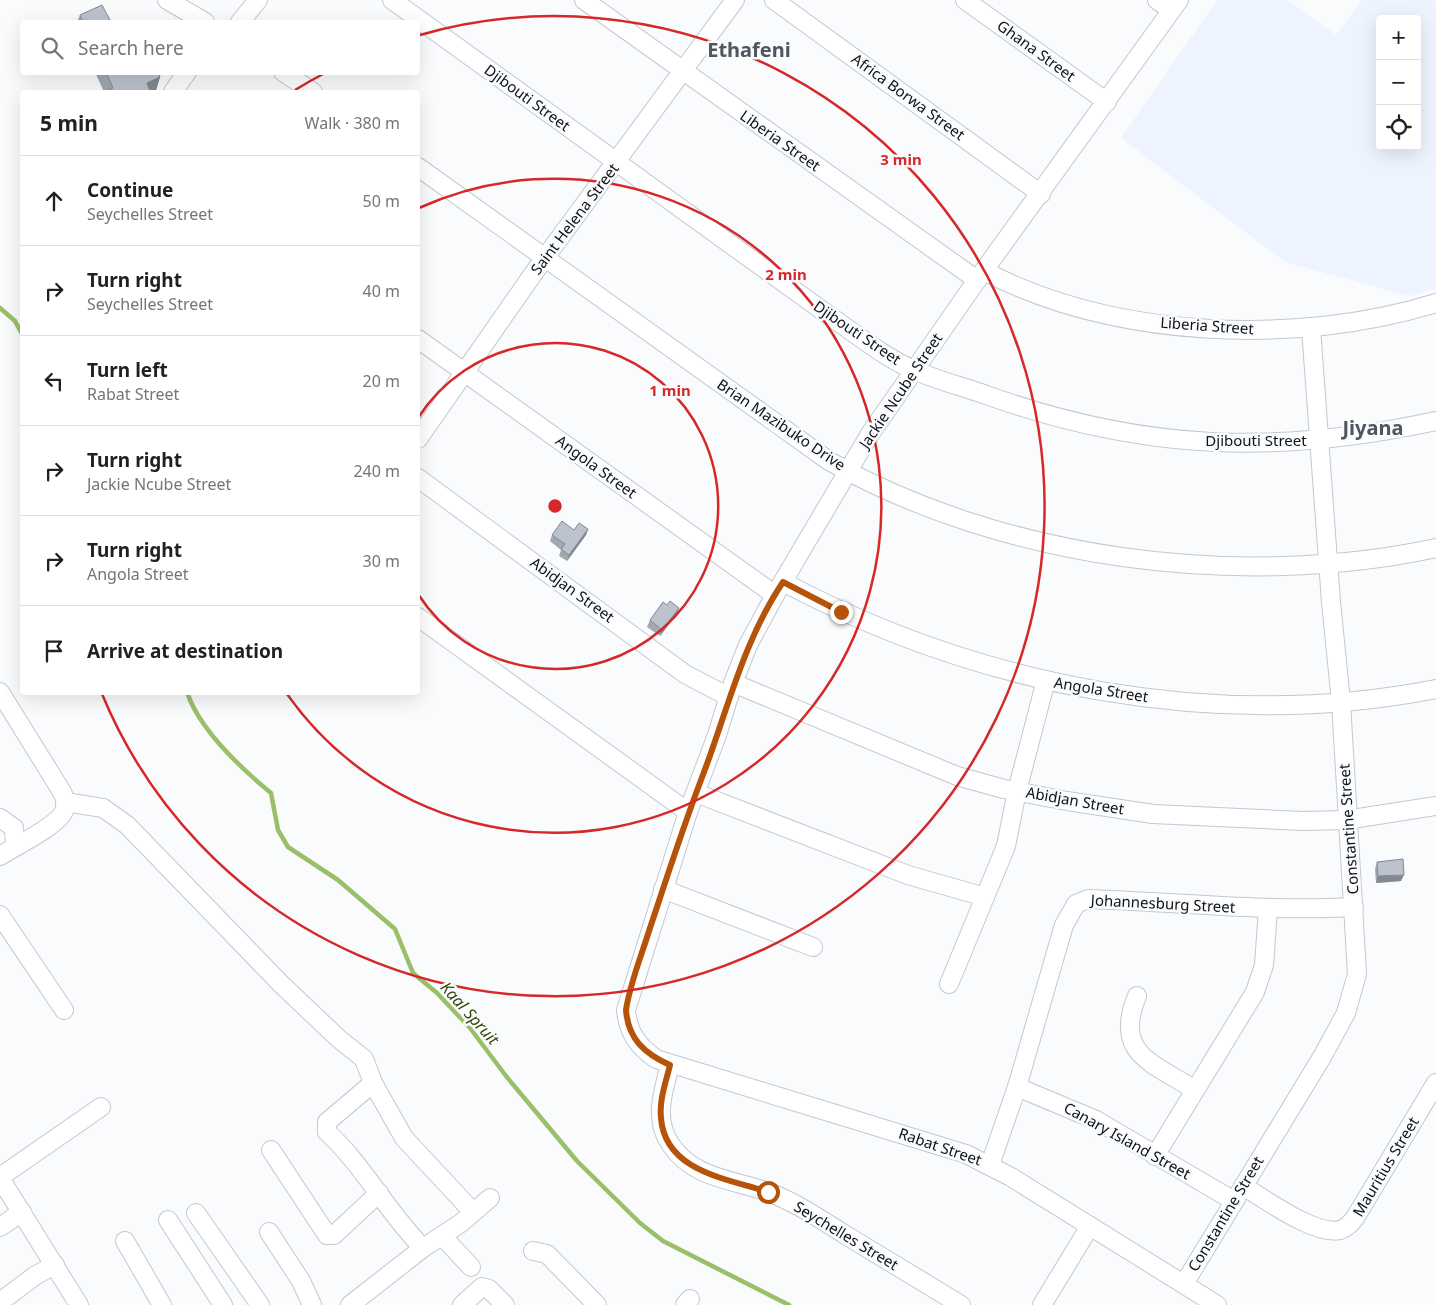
<!DOCTYPE html>
<html lang="en">
<head>
<meta charset="utf-8">
<style>
  :root { --surface:#fff; --page:#f2f2f2; --text:#202124; --muted:#757577; --line:#e0e0e0 }
  body { margin:0; font-family:"Noto Sans",sans-serif; background:var(--page); color:var(--text) }
  .controls { position:absolute; right:15px; top:15px; display:grid; overflow:hidden; border-radius:5px; box-shadow:0 5px 20px #0002 }
  .controls button { width:45px; height:45px; display:grid; place-items:center; padding:0; border:0; border-bottom:1px solid var(--line); background:var(--surface); color:var(--text); font:25px sans-serif }
  .stop { position:absolute; width:15px; height:15px; margin:-11px; border:4px solid #b45309; border-radius:50%; background:#fff }
  .stop.end { background:#b45309; border-color:#fff; box-shadow:0 1px 5px #0008 }
  .list { margin:0; padding:0; list-style:none }
  h2 { display:flex; justify-content:space-between; align-items:center; height:65px; margin:0; padding:0 20px; font-size:21px }
  h2 small { font-size:16px; font-weight:400; color:var(--muted) }
  .list li { display:grid; grid-template-columns:32px 1fr auto; gap:15px; align-items:center; box-sizing:border-box; height:90px; padding:0 20px; border-top:1px solid var(--line) }
  .list b { display:block; font-size:19px; white-space:nowrap }
  .list p { margin:0; font-size:16px; white-space:nowrap; color:var(--muted) }
  .list em { font-size:16px; font-style:normal; color:var(--muted) }
  .icon { flex:none; width:28px; height:28px; fill:none; stroke:currentColor; stroke-width:2; stroke-linecap:round; stroke-linejoin:round }
  .map { position:relative; flex:none; width:1436px; height:1305px; overflow:hidden }
  .search { position:absolute; background:var(--surface); box-shadow:0 5px 20px #0002; left:20px; top:20px; width:400px; height:55px; display:flex; align-items:center; gap:12px; box-sizing:border-box; padding:0 18px; border-radius:5px; color:var(--muted); font-size:19px }
  .panel { position:absolute; background:var(--surface); box-shadow:0 5px 20px #0002; left:20px; top:90px; width:400px; height:605px; border-radius:5px }
  .map>svg:first-child { display:block }
  .built { fill:#edf4ff; fill-rule:evenodd }
  .lines { fill:none; stroke-linecap:round; stroke-linejoin:round }
  .stream { stroke:#9abf68; stroke-width:4.5 }
  .minor-casing { stroke:#c1c8d3; stroke-width:20 }
  .minor { stroke:#fff; stroke-width:18 }
  .wall { fill:#a2a8b1 }
  .shaded-wall { fill:#848890 }
  .building { fill:#bcc3ce; stroke:#848890 }
  .route { stroke:#b45309; stroke-width:6 }
  .ring { fill:none; stroke:#d62828; stroke-width:2.5 }
  .labels { text-anchor:middle; stroke-width:5; stroke-linejoin:round; paint-order:stroke }
  .street-label { font-size:15px; fill:#101316; stroke:#f9fbfd }
  .water-label { font-size:16px; font-style:italic; fill:#334909; stroke:#f9fbfd }
  .district-label { font-size:20px; font-weight:bold; fill:#505660; stroke:#f9fbfd }
  .centre { fill:#d62828; stroke:#f9fbfd; stroke-width:2.5 }
  .ring-label { font-size:15px; text-anchor:middle; font-weight:bold; fill:#d62828; stroke:#f9fbfd; stroke-width:5; stroke-linejoin:round; paint-order:stroke }
</style>
</head>
<body>
<div class="map">
<svg width="1436" height="1305" viewBox="0 0 1436 1305">
  <rect width="100%" height="100%" fill="#f9fbfd"/>
  <path class="built" d="M1217,0h70l49,35 26,-35h74v288l-26,8 -125,-34 -164,-124zM1380,19h37v127h-37z"/>
  <g class="lines">
    <g class="stream">
      <path d="M0,308l15,13 7,13"/>
      <path d="M187,692c12,37 55,77 84,101l7,37 10,17 50,33 57,49 18,44 24,20 33,35 36,48 71,85 63,62 23,18 126,64"/>
    </g>
    <defs>
      <g id="minor">
        <path d="M167,0l38,22"/>
        <path d="M392,0l449,324c23,16 47,35 73,46 24,11 51,17 75,26 155,55 287,59 447,25"/>
        <path d="M584,0l393,280"/>
        <path d="M774,0l267,194"/>
        <path d="M965,0l142,102"/>
        <path d="M1157,0l14,10"/>
        <path d="M1179,0l-202,280 -107,154 -95,161 -27,50 -15,38 -16,52 -29,77 -62,198c2,23 12,36 30,49l310,95 45,23 206,128"/>
        <path d="M240,22l18,-22"/>
        <path d="M283,72l30,20"/>
        <path d="M173,92l14,-20"/>
        <path d="M418,167l411,294c175,99 411,129 607,87"/>
        <path d="M984,271c131,68 312,75 452,32"/>
        <path d="M418,339l357,256"/>
        <path d="M418,439l115,-165 202,-274"/>
        <path d="M418,478l267,196 44,23"/>
        <path d="M783,582c198,105 432,150 653,107"/>
        <path d="M418,617l270,195"/>
        <path d="M733,683l224,93 47,13 63,12 86,13 150,7 43,-1 90,-14"/>
        <path d="M0,692l62,100c3,6 5,13 2,19 -5,14 -50,36 -64,45"/>
        <path d="M696,793l212,82 77,22"/>
        <path d="M65,802l38,6 24,17 154,159 58,55 25,20 9,24 31,55 69,74"/>
        <path d="M0,818l14,10 1,18"/>
        <path d="M663,889l150,58"/>
        <path d="M0,915l64,95"/>
        <path d="M949,984l57,-138 11,-55 29,-111"/>
        <path d="M1137,996c-24,58 16,67 58,94"/>
        <path d="M670,1065c-7,27 -17,55 1,80 23,34 61,34 97,47 27,10 52,27 76,42 39,24 78,47 117,71"/>
        <path d="M373,1083l-46,39v10c37,34 60,80 96,116"/>
        <path d="M1017,1087l79,33 138,81"/>
        <path d="M271,1150l56,85h7l45,-42"/>
        <path d="M1155,1156l100,-164 9,-27 4,-56"/>
        <path d="M990,1165l27,-78 47,-162 12,-21 12,-5c89,3 177,13 266,8"/>
        <path d="M0,1177l101,-70"/>
        <path d="M0,1178l79,127"/>
        <path d="M1243,1186c22,13 72,50 97,44 7,-2 11,-7 15,-12l81,-135"/>
        <path d="M196,1213l64,92"/>
        <path d="M168,1220l55,85"/>
        <path d="M0,1227l22,-15"/>
        <path d="M269,1232l32,49 11,24"/>
        <path d="M443,1237l28,30"/>
        <path d="M125,1241l37,64"/>
        <path d="M533,1251l14,3 50,51"/>
        <path d="M1184,1284l138,-227 24,-44 11,-39 -16,-272 -10,-100 -20,-274"/>
        <path d="M0,1302l36,-27 19,-10"/>
        <path d="M350,1305l73,-57 38,-25 29,-25"/>
        <path d="M462,1305l20,-18 7,2 16,16"/>
        <path d="M685,1305l5,-6"/>
        <path d="M1042,1305l48,-79"/>
      </g>
    </defs>
    <use href="#minor" class="minor-casing"/>
    <use href="#minor" class="minor"/>
  </g>
  <g class="wall">
    <path d="M80,15l31,7h-34z"/>
    <path d="M95,72h63l2,5 -4,13 -6,2h-46z"/>
    <path d="M588,529l-2,6 -19,26 -8,-5 2,-6 -11,-9 2,-6 22,-5z"/>
    <path d="M677,614l-17,22 -13,-9 3,-7z"/>
    <path d="M1377,862l24,19 -25,2 -1,-14z"/>
  </g>
  <g class="shaded-wall">
    <path d="M160,77l-4,13 -6,2h-7l4,-9z"/>
    <path d="M588,529l-2,6 -19,26 2,-6z"/>
    <path d="M679,608l-2,6 -17,22 2,-6z"/>
    <path d="M1404,875l-3,6 -25,2 2,-7z"/>
  </g>
  <g class="building">
    <path d="M102,5l9,17h-28l-3,-7z"/>
    <path d="M106,72h52l2,5 -13,6 3,8 -4,1h-37l-1,-2 5,-2z"/>
    <path d="M562,521l12,9 5,-7 9,6 -19,26 -8,-6 4,-5 -13,-9z"/>
    <path d="M670,601l9,7 -17,22 -12,-10 13,-18 4,3z"/>
    <path d="M1403,859l1,16 -26,1 -1,-14z"/>
  </g>
  <g class="lines">
    <path class="route" d="M768,1192c-39,-13 -103,-20 -107,-74 -2,-18 5,-36 9,-53 -25,-11 -42,-26 -44,-55 4,-27 15,-53 23,-79 17,-51 33,-101 52,-151 26,-67 41,-137 82,-198l58,30"/>
  </g>
  <g class="ring">
    <path d="M418 418A163 163 0 1 1 418 594"/>
    <path d="M419 208A327 327 0 1 1 287 694"/>
    <path d="M295 90A490 490 0 0 1 325 73M420 35A490 490 0 1 1 102 694"/>
  </g>
  <g class="labels">
    <g class="street-label">
      <text transform="translate(1036 51) rotate(36)" y="5">Ghana Street</text>
      <text transform="translate(908 97) rotate(36)" y="5">Africa Borwa Street</text>
      <text transform="translate(527 98) rotate(36)" y="5">Djibouti Street</text>
      <text transform="translate(780 141) rotate(35)" y="5">Liberia Street</text>
      <text transform="translate(575 219) rotate(-53)" y="5">Saint Helena Street</text>
      <text transform="translate(1207 326) rotate(4)" y="5">Liberia Street</text>
      <text transform="translate(857 333) rotate(34)" y="5">Djibouti Street</text>
      <text transform="translate(901 391) rotate(-56)" y="5">Jackie Ncube Street</text>
      <text transform="translate(781 425) rotate(34)" y="5">Brian Mazibuko Drive</text>
      <text x="1256" y="446">Djibouti Street</text>
      <text transform="translate(596 467) rotate(36)" y="5">Angola Street</text>
      <text transform="translate(572 590) rotate(36)" y="5">Abidjan Street</text>
      <text transform="translate(1101 690) rotate(9)" y="5">Angola Street</text>
      <text transform="translate(1075 801) rotate(10)" y="5">Abidjan Street</text>
      <text transform="translate(1349 829) rotate(-94)" y="5">Constantine Street</text>
      <text transform="translate(1163 904) rotate(3)" y="5">Johannesburg Street</text>
      <text transform="translate(1127 1141) rotate(29)" y="5">Canary Island Street</text>
      <text transform="translate(940 1147) rotate(19)" y="5">Rabat Street</text>
      <text transform="translate(1386 1167) rotate(-59)" y="5">Mauritius Street</text>
      <text transform="translate(1226 1214) rotate(-59)" y="5">Constantine Street</text>
      <text transform="translate(846 1236) rotate(31)" y="5">Seychelles Street</text>
    </g>
    <g class="water-label">
      <text transform="translate(470 1013) rotate(48)" y="6">Kaal Spruit</text>
    </g>
    <g class="district-label">
      <text x="749" y="57">Ethafeni</text>
      <text x="1373" y="435">Jiyana</text>
    </g>
  </g>
  <circle cx="555" cy="506" r="8" class="centre"/>
  <g class="ring-label">
    <text x="901" y="165">3 min</text>
    <text x="786" y="280">2 min</text>
    <text x="670" y="396">1 min</text>
  </g>
</svg>
<div class="controls">
<button>+</button>
<button>−</button>
<button><svg class="icon" aria-label="locate" viewBox="0 0 24 24"><circle cx="12" cy="12" r="6"/><path d="M12 2v4M12 18v4M2 12h4M18 12h4"/></svg></button>
</div>
<div class="stop" style="left:768px;top:1192px"></div>
<div class="stop end" style="left:841px;top:612px"></div>
<div class="search"><svg class="icon" aria-label="search" viewBox="0 0 24 24"><circle cx="10" cy="10" r="6"/><path d="M15 15l6 6"/></svg>Search here</div>
<section class="panel">
<h2>5 min<small>Walk · 380 m</small></h2>
<ul class="list">
<li><svg class="icon" aria-label="ahead" viewBox="0 0 24 24"><path d="M12 20V5M6 11l6-6 6 6"/></svg><div><b>Continue</b><p>Seychelles Street</p></div><em>50 m</em></li>
<li><svg class="icon" aria-label="right" viewBox="0 0 24 24"><path d="M7 20v-9h11M14 6l5 5-5 5"/></svg><div><b>Turn right</b><p>Seychelles Street</p></div><em>40 m</em></li>
<li><svg class="icon" aria-label="left" viewBox="0 0 24 24"><path d="M17 20v-9H6M10 6l-5 5 5 5"/></svg><div><b>Turn left</b><p>Rabat Street</p></div><em>20 m</em></li>
<li><svg class="icon" aria-label="right" viewBox="0 0 24 24"><path d="M7 20v-9h11M14 6l5 5-5 5"/></svg><div><b>Turn right</b><p>Jackie Ncube Street</p></div><em>240 m</em></li>
<li><svg class="icon" aria-label="right" viewBox="0 0 24 24"><path d="M7 20v-9h11M14 6l5 5-5 5"/></svg><div><b>Turn right</b><p>Angola Street</p></div><em>30 m</em></li>
<li><svg class="icon" aria-label="arrive" viewBox="0 0 24 24"><path d="M6 21V4h12l-3 4 3 4H6"/></svg><div><b>Arrive at destination</b></div></li>
</ul>
</section>
</div>
</body>
</html>
